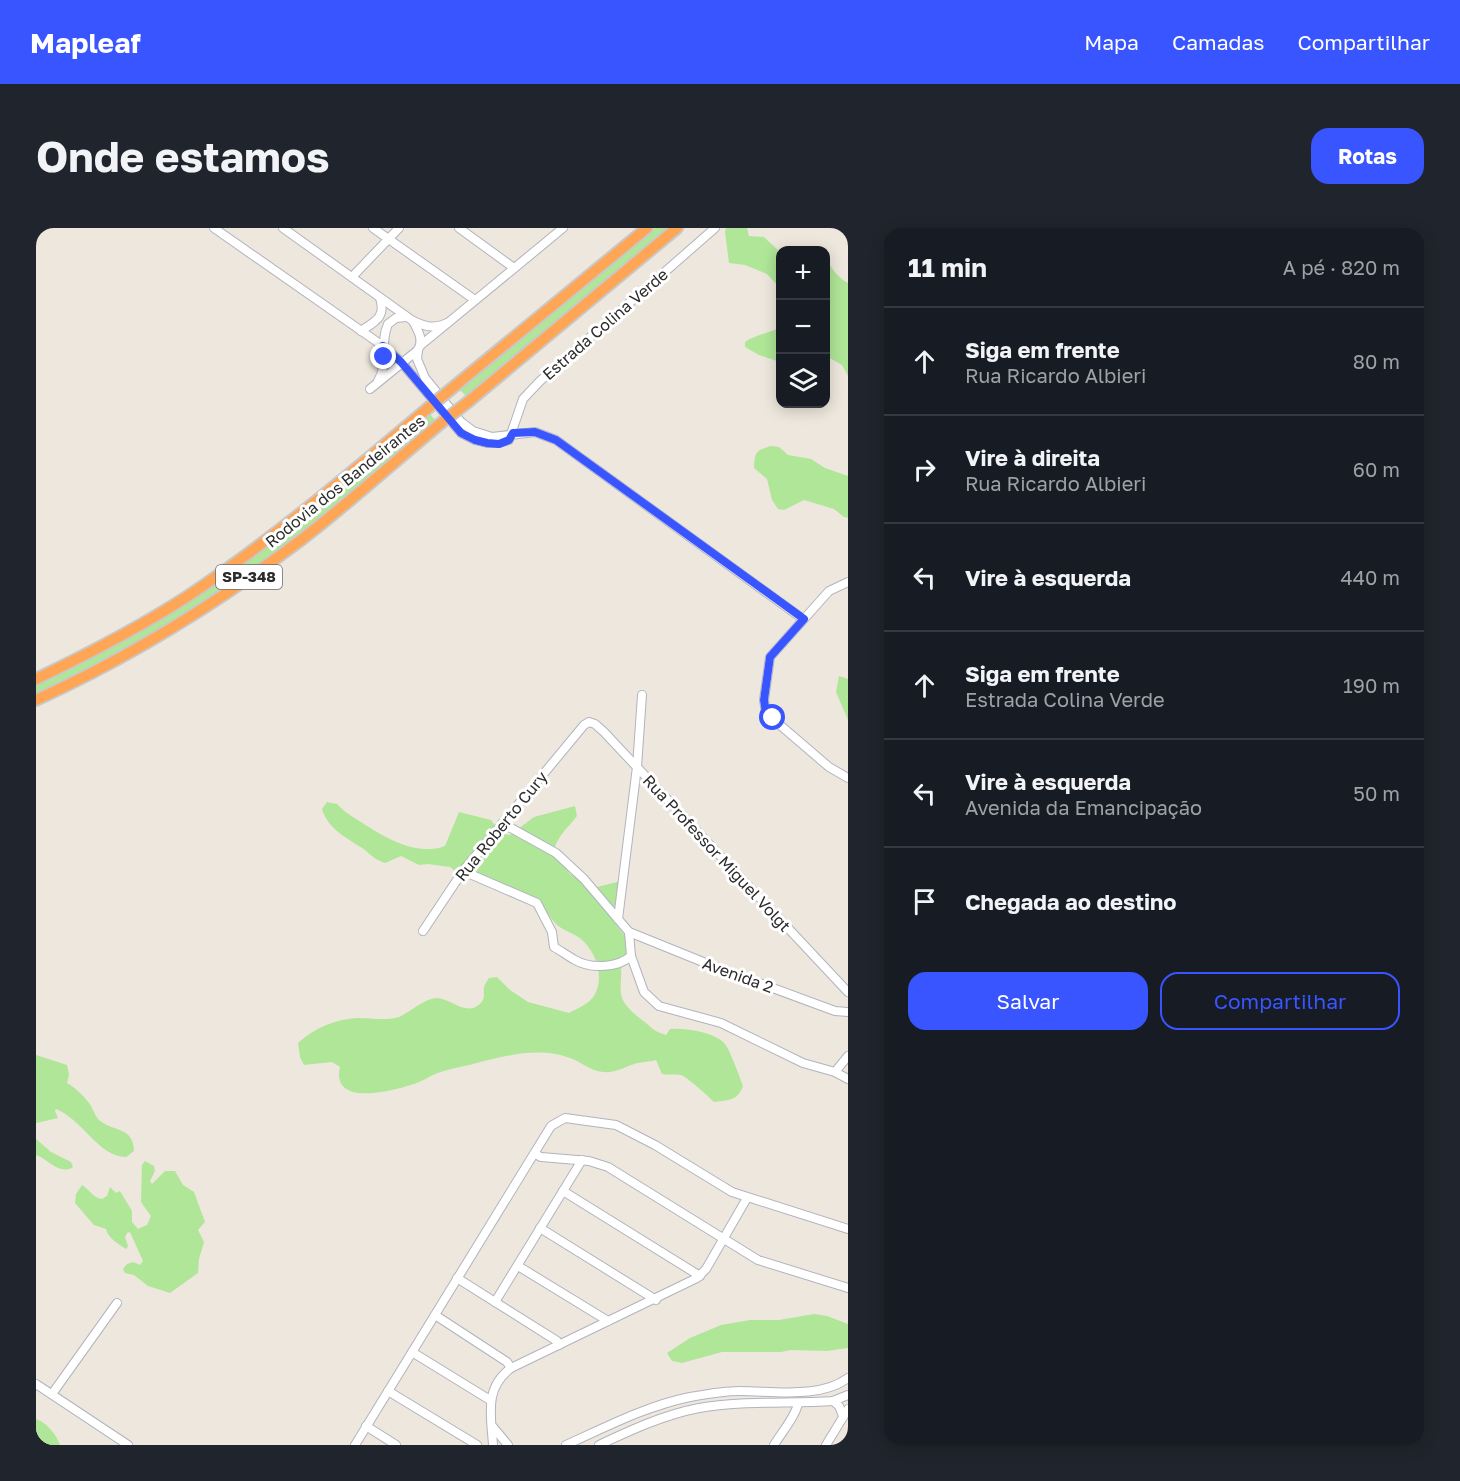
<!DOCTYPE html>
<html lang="pt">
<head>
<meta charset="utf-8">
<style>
  :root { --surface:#171b24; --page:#20242c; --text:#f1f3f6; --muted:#9ea1a6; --line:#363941; --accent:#3855ff }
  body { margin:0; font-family:"Golos Text",sans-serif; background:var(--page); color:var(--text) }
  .controls { position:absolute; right:18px; top:18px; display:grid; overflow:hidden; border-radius:12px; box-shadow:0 3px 15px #0003 }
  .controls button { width:54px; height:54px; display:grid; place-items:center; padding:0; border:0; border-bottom:2px solid var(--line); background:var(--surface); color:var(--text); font:30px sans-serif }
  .stop { position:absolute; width:18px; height:18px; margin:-14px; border:4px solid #3855ff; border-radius:50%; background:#fff }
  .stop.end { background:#3855ff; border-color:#fff; box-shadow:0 2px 6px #0008 }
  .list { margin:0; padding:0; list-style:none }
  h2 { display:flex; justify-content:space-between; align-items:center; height:78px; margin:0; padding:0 24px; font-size:26px }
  h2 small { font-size:20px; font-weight:400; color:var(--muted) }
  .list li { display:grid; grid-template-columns:39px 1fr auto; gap:18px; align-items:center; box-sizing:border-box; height:108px; padding:0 24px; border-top:2px solid var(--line) }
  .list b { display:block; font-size:22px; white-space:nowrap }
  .list p { margin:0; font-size:20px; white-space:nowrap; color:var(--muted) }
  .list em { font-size:20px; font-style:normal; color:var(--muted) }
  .actions { display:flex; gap:12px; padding:18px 24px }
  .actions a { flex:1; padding:14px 0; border:2px solid var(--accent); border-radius:18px; text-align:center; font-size:21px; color:var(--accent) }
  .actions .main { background:var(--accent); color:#fff }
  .icon { flex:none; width:33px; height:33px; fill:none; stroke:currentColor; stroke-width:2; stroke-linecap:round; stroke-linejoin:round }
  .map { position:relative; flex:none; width:812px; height:1217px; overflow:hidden; border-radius:18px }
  header { display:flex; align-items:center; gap:36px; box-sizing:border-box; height:84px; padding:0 30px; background:var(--accent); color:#fff }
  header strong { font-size:28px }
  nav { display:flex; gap:33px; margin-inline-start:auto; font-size:21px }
  .intro { display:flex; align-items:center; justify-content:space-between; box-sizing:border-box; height:144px; padding:0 36px }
  h1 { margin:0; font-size:42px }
  .button { padding:15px 27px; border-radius:18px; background:var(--accent); color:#fff; font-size:21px; font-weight:700 }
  main { display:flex; gap:36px; padding:0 36px }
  aside { flex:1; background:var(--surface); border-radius:18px; box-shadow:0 3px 15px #0003 }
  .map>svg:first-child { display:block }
  .green { fill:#afe697 }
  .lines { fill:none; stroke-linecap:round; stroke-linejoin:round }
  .minor-casing { stroke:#b1b3bf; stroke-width:10 }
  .highway-casing { stroke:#c8c8c8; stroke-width:14 }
  .minor { stroke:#fff; stroke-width:8 }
  .highway { stroke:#ffa656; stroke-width:10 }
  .highway-bridge-casing { stroke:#c8c8c8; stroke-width:14; stroke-linecap:butt }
  .highway-bridge { stroke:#ffa656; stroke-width:10 }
  .route { stroke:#3855ff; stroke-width:8 }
  .labels { text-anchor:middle; stroke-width:6; stroke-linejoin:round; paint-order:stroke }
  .shield { fill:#fff; stroke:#6b6b6b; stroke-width:1.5 }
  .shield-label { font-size:15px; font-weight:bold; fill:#2b2b2b }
  .street-label { font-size:16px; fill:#2b2b2b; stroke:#fff }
</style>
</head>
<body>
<header>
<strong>Mapleaf</strong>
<nav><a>Mapa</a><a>Camadas</a><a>Compartilhar</a></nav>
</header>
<div class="intro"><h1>Onde estamos</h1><a class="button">Rotas</a></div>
<main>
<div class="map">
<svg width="812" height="1217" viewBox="0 0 812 1217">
  <rect width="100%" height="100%" fill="#eee7dd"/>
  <g class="green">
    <path d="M619,0h14l-203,168 -6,-6z"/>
    <path d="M690,0h21l2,8 15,1 16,15v36l-13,-14 -22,-9 -16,-2 -4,-31z"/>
    <path d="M790,30c6,11 11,19 22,25v93l-6,-11 -16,-9z"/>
    <path d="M744,99v35l-21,-7 -14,-8v-5c10,-7 25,-9 35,-15z"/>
    <path d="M394,186l5,6c-62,53 -124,107 -191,154 -66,47 -136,85 -208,121v-10c76,-36 148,-78 216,-128 61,-45 119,-95 178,-143z"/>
    <path d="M735,218l8,1 9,8 23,4 14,9 23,8v42l-4,-1 -10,-8 -30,-9 -20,10 -6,-1 -6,-9 -5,-21 -13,-11c1,-16 1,-17 17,-22z"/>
    <path d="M803,448l9,3v41l-12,-28z"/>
    <path d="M291,574l10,2c9,10 20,15 30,22 23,14 51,30 78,20l14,-34 32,8 10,14 9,1 24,-18 41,-11 2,10c-10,13 -21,21 -24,38l7,6 10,14 23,14 28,-7c-2,9 -10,33 -7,39 5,13 15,14 19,34l-12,6c2,34 -9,36 21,60 11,8 9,10 24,15l4,-6c14,-1 44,3 54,14 5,4 16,35 19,43 -6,15 -14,14 -29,16 -5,-5 -28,-26 -33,-27 -6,-1 -12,0 -19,-1l-6,-14c-7,2 -16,2 -22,4 -12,4 -18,9 -31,8 -13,-1 -21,-10 -33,-14 -28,-11 -62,-3 -90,4 -12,4 -24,5 -36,9 -9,2 -16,7 -25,11 -20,8 -89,27 -79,-15l-8,-5 -28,3 -4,-8 -2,-14c16,-15 38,-24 59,-25 14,0 29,3 42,-1 12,-5 24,-18 37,-19 15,0 30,19 44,6 6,-6 3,-11 4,-17 1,-3 3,-6 5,-9l8,-1 13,13 18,12 41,11c9,-5 22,-10 26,-19 10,-19 0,-43 -14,-55 -7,-6 -17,-8 -24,-14 -8,-8 -14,-17 -19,-27l-10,-1 -7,-6 -28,-9 -37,-10 -6,-5 -22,-3 -9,1 -18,-9 -16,7c-9,-3 -13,-7 -20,-13 -17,-12 -36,-19 -43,-41z"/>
    <path d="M0,827l31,10 2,10 -2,8c10,6 18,14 24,23 2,4 4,9 7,13 13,13 36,7 36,32l-8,6c-27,0 -44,-38 -70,-48l-1,2 3,7 -22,5z"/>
    <path d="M0,911l15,13 20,10 2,5c-13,9 -25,-8 -37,-12z"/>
    <path d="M109,933l9,5 1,5 -5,10 2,3 13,-13h10l8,14 11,7 11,30 -7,8 6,12 -5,17 -1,14 -28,20 -22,-7 -14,-11 -9,-2 -2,-4 4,-5 6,-2 7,3 3,-4 -13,-29 -3,1 -2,4 3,9 -2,3c-8,-5 -18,-11 -20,-20l-12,-4 -19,-22 1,-9 6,-9c8,5 11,13 20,14l5,-3 3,-9 6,6 4,-2 12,20v11l6,7 9,-4 4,-9 -10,-14 1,-37z"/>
    <path d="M778,1086l13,2 21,8v24l-21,3 -36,-1 -10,2h-59l-40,11 -10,-2 -5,-8 23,-15 31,-13 29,-5h29z"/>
    <path d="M0,1191c11,4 20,15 24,26h-24z"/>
  </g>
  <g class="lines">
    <defs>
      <g id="minor">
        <path d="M178,0l169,118 18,16 60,71 14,7 12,3h12l10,-3 14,-41 17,-18 175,-153"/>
        <path d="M247,0l130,93c14,6 20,8 34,2"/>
        <path d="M337,0l102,72"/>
        <path d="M423,0l55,40"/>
        <path d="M316,49l47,-49"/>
        <path d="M325,103c15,-10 25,-14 19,-33"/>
        <path d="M385,117l142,-117"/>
        <path d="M382,122l-1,9 8,19 36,44 12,9 19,6 43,-5 21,8 247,179"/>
        <path d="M342,153c11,-18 1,-37 10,-57l8,-6 10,-1"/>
        <path d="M334,161l48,-39c6,-11 0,-19 -5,-29"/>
        <path d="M812,354l-19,9 -59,66 -6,43 2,13 63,54 19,11"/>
        <path d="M466,595l54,30 28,26 45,53 84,34 122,45 13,1"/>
        <path d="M427,643l74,32 15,29 2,15c7,4 14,9 21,13 15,9 43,8 56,-4l-2,-24"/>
        <path d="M582,691l19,-152 5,-72"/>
        <path d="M387,703l40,-60 121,-146 5,-3 6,2 9,8 244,260"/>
        <path d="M595,728l13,36 15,14 62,17 82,40 32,9 13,7"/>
        <path d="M799,844l13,-16"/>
        <path d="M499,926l6,3 48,4 19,6 150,93 90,28"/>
        <path d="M527,963l137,85"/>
        <path d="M504,1000l116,72"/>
        <path d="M482,1038l90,55"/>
        <path d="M421,1050l100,63 2,4"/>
        <path d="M459,1074l87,-142"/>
        <path d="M399,1087l72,47 4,6"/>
        <path d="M376,1124l78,48"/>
        <path d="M0,1156l92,61"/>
        <path d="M352,1163l89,54"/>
        <path d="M16,1166l65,-91"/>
        <path d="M797,1173l6,5 4,10"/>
        <path d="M330,1198l30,19"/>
        <path d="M457,1199l15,18"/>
        <path d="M319,1217l196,-319 14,-8 51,7 39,20 77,47 116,37"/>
        <path d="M457,1217c-2,-30 -9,-57 18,-77l186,-90 9,-9 41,-71"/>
        <path d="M530,1217c40,-18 80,-39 124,-48 17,-3 34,-6 50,-6 34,0 80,8 108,-13"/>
        <path d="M563,1217c32,-15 64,-30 100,-37 44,-8 90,-4 134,-7l15,-6"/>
        <path d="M738,1217c6,-10 23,-31 24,-42"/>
        <path d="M790,1217l22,-36"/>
      </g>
      <g id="highway">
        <path d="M420,157l191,-157"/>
        <path d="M432,174l209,-174"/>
        <path d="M0,451c52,-25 103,-51 152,-83 85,-57 162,-122 240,-188"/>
        <path d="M0,472c94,-43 183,-98 265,-160 48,-37 93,-78 140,-117"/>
      </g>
    </defs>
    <use href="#minor" class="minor-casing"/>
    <use href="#highway" class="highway-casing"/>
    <use href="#minor" class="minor"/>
    <use href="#highway" class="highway"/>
    <defs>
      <g id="highway-bridge">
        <path d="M392,180l28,-23"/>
        <path d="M405,195l27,-21"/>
      </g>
    </defs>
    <use href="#highway-bridge" class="highway-bridge-casing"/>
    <use href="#highway-bridge" class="highway-bridge"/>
  </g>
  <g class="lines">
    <path class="route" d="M348,129l-1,-11 18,16 60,71 14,7 12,3 12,1 10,-4 4,-7 22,-1 21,8 248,179 -34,38 -6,43 2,13 7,5"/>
  </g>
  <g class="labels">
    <rect class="shield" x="180" y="337" width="66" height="24" rx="4.5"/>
    <g class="shield-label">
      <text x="213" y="354">SP-348</text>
    </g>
    <g class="street-label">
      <text transform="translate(569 96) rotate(-41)" y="6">Estrada Colina Verde</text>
      <text transform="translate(309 253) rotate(-39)" y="6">Rodovia dos Bandeirantes</text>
      <text transform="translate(465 598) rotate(-51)" y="6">Rua Roberto Cury</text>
      <text transform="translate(681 625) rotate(47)" y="6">Rua Professor Miguel Volgt</text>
      <text transform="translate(702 747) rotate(20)" y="6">Avenida 2</text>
    </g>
  </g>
</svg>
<div class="controls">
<button>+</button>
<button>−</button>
<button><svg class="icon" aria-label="layers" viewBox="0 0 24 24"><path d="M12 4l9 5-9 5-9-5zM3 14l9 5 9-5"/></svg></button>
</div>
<div class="stop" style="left:737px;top:490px"></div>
<div class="stop end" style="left:348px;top:129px"></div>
</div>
<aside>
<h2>11 min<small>A pé · 820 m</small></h2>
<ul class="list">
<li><svg class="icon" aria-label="ahead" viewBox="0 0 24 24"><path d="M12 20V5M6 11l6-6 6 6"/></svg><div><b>Siga em frente</b><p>Rua Ricardo Albieri</p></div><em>80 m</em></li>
<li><svg class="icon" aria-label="right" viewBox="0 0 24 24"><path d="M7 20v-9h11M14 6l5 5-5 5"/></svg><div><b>Vire à direita</b><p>Rua Ricardo Albieri</p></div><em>60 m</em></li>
<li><svg class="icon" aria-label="left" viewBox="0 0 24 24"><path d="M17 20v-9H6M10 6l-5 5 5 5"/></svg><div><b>Vire à esquerda</b></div><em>440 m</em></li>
<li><svg class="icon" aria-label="ahead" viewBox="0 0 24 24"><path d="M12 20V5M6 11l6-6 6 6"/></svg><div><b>Siga em frente</b><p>Estrada Colina Verde</p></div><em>190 m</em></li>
<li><svg class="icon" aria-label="left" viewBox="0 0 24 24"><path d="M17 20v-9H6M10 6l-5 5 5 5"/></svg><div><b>Vire à esquerda</b><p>Avenida da Emancipação</p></div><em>50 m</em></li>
<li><svg class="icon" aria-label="arrive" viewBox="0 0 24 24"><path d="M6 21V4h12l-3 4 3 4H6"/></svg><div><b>Chegada ao destino</b></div></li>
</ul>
<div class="actions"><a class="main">Salvar</a><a>Compartilhar</a></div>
</aside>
</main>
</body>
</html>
